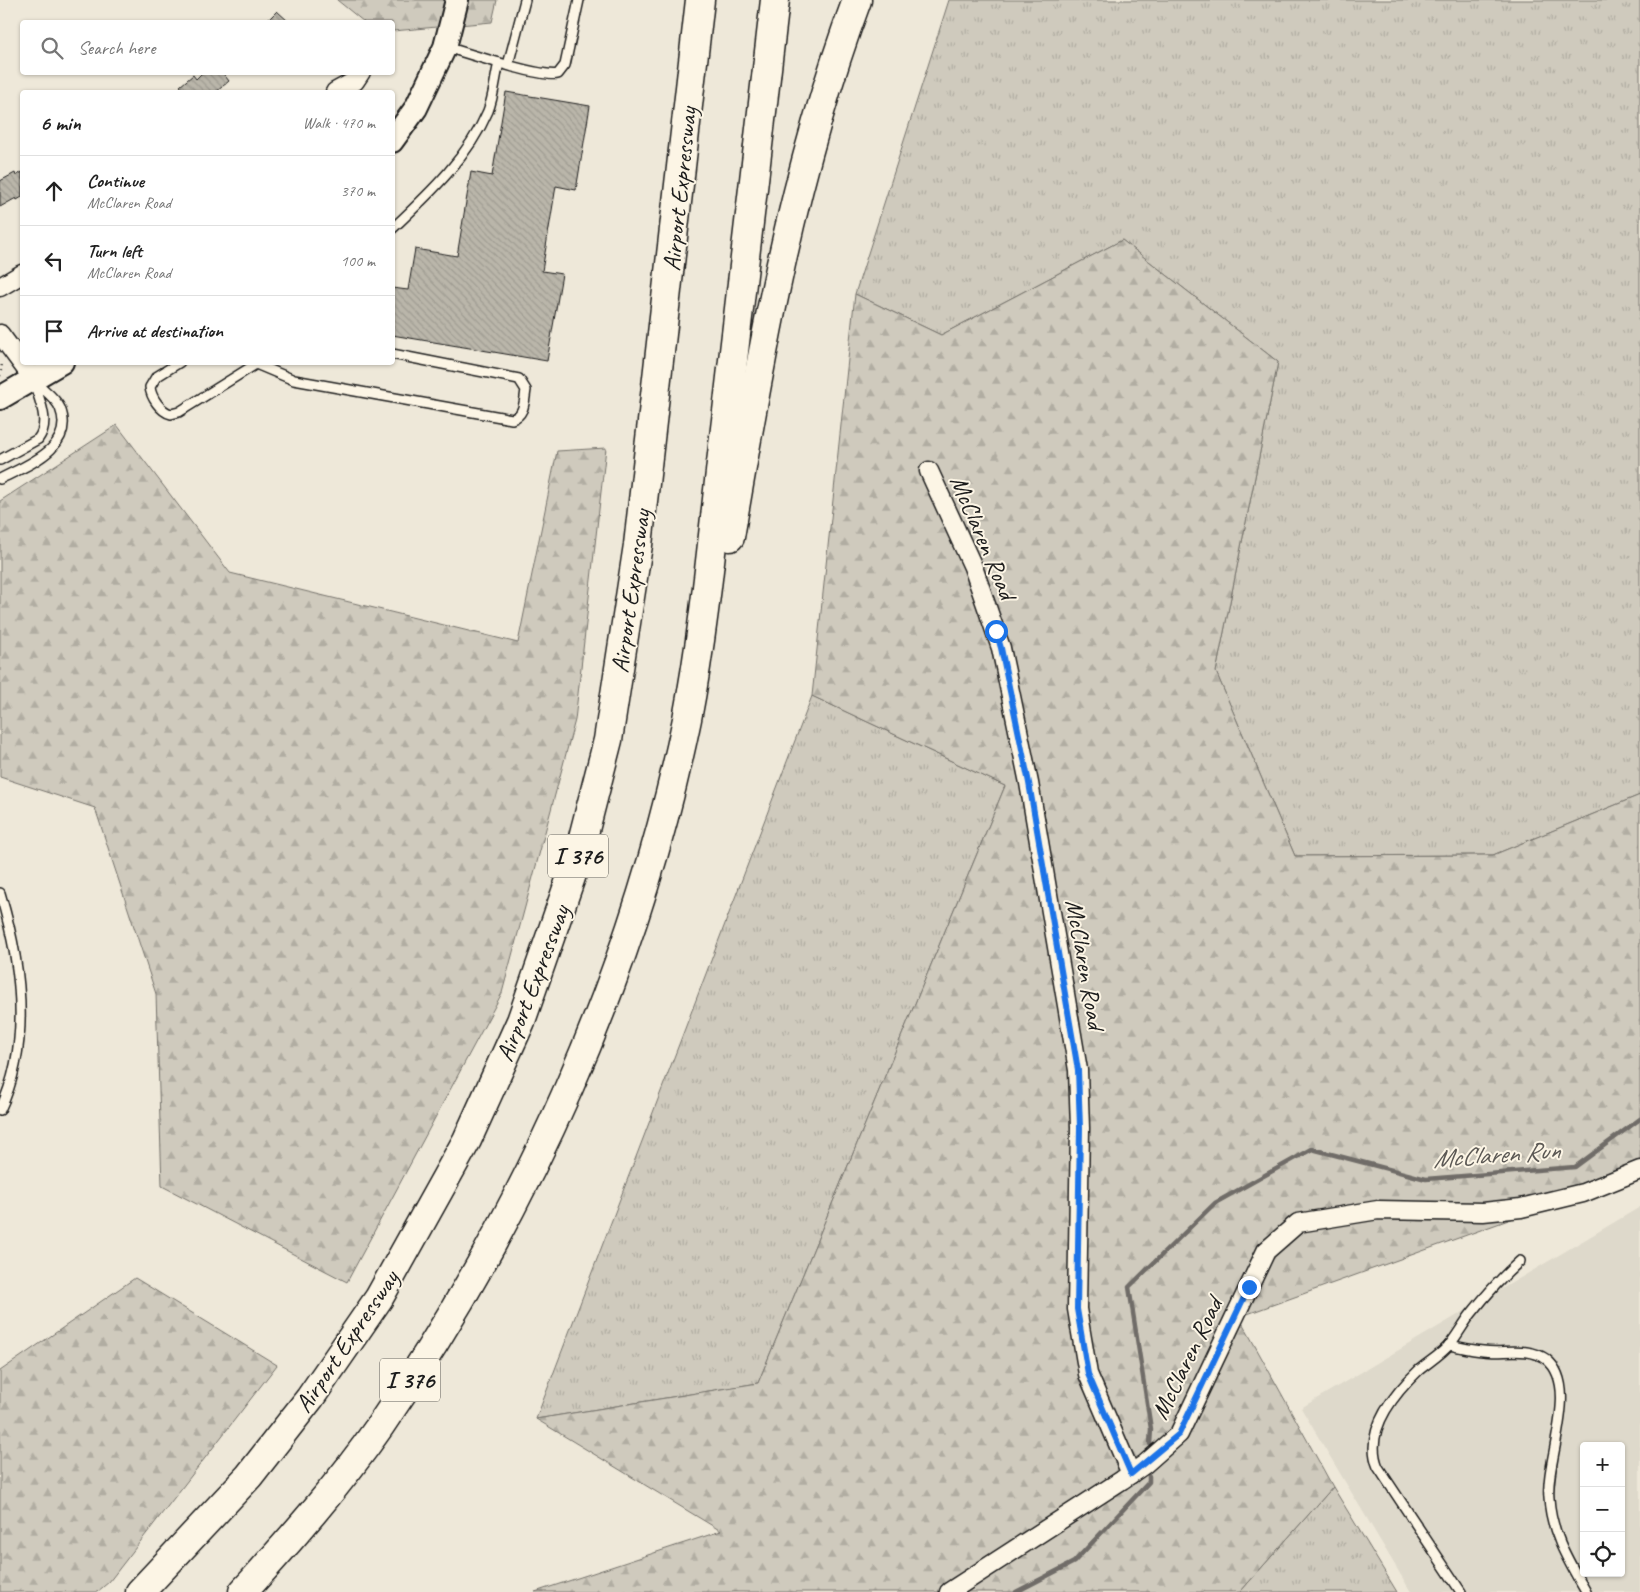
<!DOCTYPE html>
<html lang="en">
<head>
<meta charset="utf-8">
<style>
  :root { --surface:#fff; --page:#f6f6f6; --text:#222; --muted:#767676; --line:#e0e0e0 }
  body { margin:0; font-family:Caveat,sans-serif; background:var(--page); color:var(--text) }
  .controls { position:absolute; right:15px; bottom:15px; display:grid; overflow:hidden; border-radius:5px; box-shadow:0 1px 4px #0004 }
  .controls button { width:45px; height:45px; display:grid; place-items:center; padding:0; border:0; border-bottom:1px solid var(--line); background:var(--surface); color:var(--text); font:25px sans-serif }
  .stop { position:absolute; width:15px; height:15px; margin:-11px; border:4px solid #1a73e8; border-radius:50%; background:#fff }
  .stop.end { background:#1a73e8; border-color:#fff; box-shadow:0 1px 5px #0008 }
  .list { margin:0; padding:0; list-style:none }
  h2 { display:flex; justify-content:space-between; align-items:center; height:65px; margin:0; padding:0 20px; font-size:21px }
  h2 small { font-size:16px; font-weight:400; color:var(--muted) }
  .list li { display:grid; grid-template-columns:32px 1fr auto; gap:15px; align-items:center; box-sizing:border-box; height:70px; padding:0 20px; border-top:1px solid var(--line) }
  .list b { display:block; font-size:19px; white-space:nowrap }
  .list p { margin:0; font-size:16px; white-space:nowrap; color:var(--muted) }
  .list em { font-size:16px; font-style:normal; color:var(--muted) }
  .icon { flex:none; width:28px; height:28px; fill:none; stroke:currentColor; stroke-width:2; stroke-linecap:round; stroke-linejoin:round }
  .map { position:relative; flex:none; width:1640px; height:1592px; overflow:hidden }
  .search { position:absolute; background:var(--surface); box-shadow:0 1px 4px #0004; left:20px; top:20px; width:375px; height:55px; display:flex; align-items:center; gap:12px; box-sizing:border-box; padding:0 18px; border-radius:5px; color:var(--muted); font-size:19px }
  .panel { position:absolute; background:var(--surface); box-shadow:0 1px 4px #0004; left:20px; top:90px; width:375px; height:275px; border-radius:5px }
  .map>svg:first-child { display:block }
  .built { fill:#ded9cb; fill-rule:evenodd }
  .grass { fill:url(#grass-tufts); stroke:#76736c }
  .forest { fill:url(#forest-firs); stroke:#76736c }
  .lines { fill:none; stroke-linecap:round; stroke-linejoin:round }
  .stream { stroke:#6f6c67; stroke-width:4.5 }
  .building { fill:url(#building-back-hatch); stroke:#1c1c1c }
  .service-casing { stroke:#1c1c1c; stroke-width:12 }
  .minor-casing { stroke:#1c1c1c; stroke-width:21 }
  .tertiary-casing { stroke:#1c1c1c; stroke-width:26 }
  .motorway-casing { stroke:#1c1c1c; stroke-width:31 }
  .path { stroke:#1c1c1c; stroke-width:2.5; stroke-dasharray:1 4; stroke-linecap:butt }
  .service { stroke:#fcf5e5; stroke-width:9 }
  .minor { stroke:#fcf5e5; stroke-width:18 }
  .tertiary { stroke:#fcf5e5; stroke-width:22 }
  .motorway { stroke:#fcf5e5; stroke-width:28 }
  .route { stroke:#1a73e8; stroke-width:6 }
  .labels { text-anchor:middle; stroke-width:4; stroke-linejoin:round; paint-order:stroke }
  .shield { fill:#fcf5e5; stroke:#5f5d58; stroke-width:1 }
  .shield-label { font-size:24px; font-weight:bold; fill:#1c1c1c }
  .street-label { font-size:25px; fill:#1c1c1c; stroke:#fcf5e5 }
  .water-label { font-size:26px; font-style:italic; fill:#5b5854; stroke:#fcf5e5 }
</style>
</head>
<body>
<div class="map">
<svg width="1640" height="1592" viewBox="0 0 1640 1592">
  <defs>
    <pattern id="grass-tufts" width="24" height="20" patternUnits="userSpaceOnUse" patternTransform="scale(1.25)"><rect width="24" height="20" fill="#cfcabd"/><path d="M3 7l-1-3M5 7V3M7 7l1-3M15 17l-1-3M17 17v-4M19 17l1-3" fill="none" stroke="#b1ada2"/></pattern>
    <pattern id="forest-firs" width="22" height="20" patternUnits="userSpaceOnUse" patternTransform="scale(1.25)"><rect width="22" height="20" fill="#cfcabd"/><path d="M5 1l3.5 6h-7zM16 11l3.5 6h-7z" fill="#b1ada2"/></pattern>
    <pattern id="building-back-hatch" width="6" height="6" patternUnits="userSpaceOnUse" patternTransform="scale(1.25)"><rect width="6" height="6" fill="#bab6aa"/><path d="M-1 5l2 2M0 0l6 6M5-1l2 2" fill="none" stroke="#9f9c92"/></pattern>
  </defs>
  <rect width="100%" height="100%" fill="#eee8d9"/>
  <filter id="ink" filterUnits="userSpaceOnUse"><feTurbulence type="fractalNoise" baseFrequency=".02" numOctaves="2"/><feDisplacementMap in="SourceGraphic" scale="10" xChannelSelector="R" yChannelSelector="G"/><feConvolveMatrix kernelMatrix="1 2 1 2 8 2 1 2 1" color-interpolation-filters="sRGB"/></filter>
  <g filter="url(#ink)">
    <path class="built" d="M1640,1207v385h-229l-110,-184zM1584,1446h37v127h-37z"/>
    <g class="grass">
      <path d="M949,0h691v795l-147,60 -198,1 -79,-184 62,-310 -156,-122 -181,95 -86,-41z"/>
      <path d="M812,696l193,90 -247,597 -222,36z"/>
      <path d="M1333,1487l64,105h-157z"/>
    </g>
    <g class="forest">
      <path d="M337,0h160l-5,22 -99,9 -1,-9h-28z"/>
      <path d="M1122,240l156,122 -62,310 79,184 198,-1 147,-60v366l-26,21 -375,135 94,170 -93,105h-705l186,-61 -185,-112 222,-36 247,-597 -193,-90 43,-402 86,41z"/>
      <path d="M117,425l113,148 288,70 39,-192 49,-3 -31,272 -73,273 -155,289 -185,-96 -6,-192 -61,-186 -95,-31v-276z"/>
      <path d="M135,1278l142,87 -168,217 -12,10h-97v-221z"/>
    </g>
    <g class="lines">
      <g class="stream">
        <path d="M1150,1444l1,-15 -22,-142 86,-84 97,-54 114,30 149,-12 65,-48"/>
        <path d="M1016,1592l58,-30 75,-80v-6"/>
      </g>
    </g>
    <g class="building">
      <path d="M277,11l12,11h-23z"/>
      <path d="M203,72h19l7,9 -13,11h-30l-6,-6 13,-11 3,4z"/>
      <path d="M506,92l84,14 -14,84 -20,-4 -14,85 20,3 -15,87 -155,-26v-47l16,2 7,-41 42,7 14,-84 21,4z"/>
      <path d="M22,172v25l-5,3 -1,-2 -16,9v-26l15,-8 1,3z"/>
    </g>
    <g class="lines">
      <defs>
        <g id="service">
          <path d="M446,47c20,6 96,31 112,27l7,-9 14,-65"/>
          <path d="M508,65l17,-65"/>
          <path d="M392,229c36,-34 76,-71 96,-118 6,-15 7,-33 11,-48"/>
          <path d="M180,362l-24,15 -6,10c1,10 10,24 21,27l8,-2 77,-48 -1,-2"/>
          <path d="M256,364l38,16 218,39c13,-4 12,-18 14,-29l-7,-11 -127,-25"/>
          <path d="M0,460l38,-21c13,-17 1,-39 -4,-57"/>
          <path d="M0,479c27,-14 76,-31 60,-71 -4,-10 -19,-20 -26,-28"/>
          <path d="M0,893c21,69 32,150 0,217"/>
          <path d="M1449,1345c11,2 22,5 34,6 20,3 45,-5 63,8 35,27 -1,100 3,139 2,35 20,64 37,94"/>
          <path d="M1461,1592l-83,-125c-15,-36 17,-74 41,-97 11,-9 23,-16 32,-27 7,-9 13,-20 20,-29 15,-19 31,-37 49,-53"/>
        </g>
        <g id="minor">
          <path d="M335,92l20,-11 6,-9"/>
          <path d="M0,287l22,-13"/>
          <path d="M0,334l34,46"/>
          <path d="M929,471l44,96 28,81 28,135 49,287 2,58 -3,181 11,65 43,100"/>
          <path d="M949,1592l173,-112 23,-16 34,-30 87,-183 32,-28 80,-13 105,2 38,-4 62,-15 57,-23"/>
        </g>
        <g id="tertiary">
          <path d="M392,141l24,-33 29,-61 12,-47"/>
          <path d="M0,398l62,-36"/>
        </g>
        <g id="motorway">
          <path d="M730,537c31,-183 62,-363 127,-537"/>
          <path d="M140,1592l109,-116 61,-78 69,-100 88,-158 54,-119 57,-164 30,-117 30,-195 62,-545"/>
          <path d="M243,1592c48,-53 96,-107 137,-166 146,-213 255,-453 307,-707 19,-99 27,-200 39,-299 16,-140 32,-280 49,-420"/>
        </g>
      </defs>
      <use href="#service" class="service-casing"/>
      <use href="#minor" class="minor-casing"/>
      <use href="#tertiary" class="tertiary-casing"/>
      <use href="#motorway" class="motorway-casing"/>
      <path class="path" d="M0,376l2,-12"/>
      <use href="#service" class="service"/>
      <use href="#minor" class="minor"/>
      <use href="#tertiary" class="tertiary"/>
      <use href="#motorway" class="motorway"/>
    </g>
  </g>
  <g class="lines" filter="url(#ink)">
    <path class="route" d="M996,631l5,17 28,135 49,287 2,58 -3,181 11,65 43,100 48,-40 70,-147"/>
  </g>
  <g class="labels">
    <g class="shield">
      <rect x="548" y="834.5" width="60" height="43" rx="4"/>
      <rect x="380" y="1358.5" width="60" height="43" rx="4"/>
    </g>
    <g class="shield-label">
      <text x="578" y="864">I 376</text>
      <text x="410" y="1388">I 376</text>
    </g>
    <g class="street-label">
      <text transform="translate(679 189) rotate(-84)" y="9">Airport Expressway</text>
      <text transform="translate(984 537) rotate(67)" y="9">McClaren Road</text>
      <text transform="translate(630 591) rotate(-82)" y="9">Airport Expressway</text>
      <text transform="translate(1086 964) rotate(80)" y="9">McClaren Road</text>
      <text transform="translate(532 983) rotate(-69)" y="9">Airport Expressway</text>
      <text transform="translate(346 1341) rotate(-56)" y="9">Airport Expressway</text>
      <text transform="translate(1186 1358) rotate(-64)" y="9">McClaren Road</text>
    </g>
    <g class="water-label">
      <text transform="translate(1496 1154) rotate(-4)" y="9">McClaren Run</text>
    </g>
  </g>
</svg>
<div class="controls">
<button>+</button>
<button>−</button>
<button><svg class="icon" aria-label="locate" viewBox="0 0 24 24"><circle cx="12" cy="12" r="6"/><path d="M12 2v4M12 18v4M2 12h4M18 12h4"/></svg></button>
</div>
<div class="stop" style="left:996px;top:631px"></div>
<div class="stop end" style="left:1249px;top:1287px"></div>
<div class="search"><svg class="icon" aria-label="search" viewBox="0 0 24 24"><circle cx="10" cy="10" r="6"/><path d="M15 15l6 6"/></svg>Search here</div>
<section class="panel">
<h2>6 min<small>Walk · 470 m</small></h2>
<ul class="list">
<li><svg class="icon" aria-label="ahead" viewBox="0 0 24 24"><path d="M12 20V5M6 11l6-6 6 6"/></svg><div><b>Continue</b><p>McClaren Road</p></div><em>370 m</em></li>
<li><svg class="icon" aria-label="left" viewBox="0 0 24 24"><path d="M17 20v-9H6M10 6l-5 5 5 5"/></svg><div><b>Turn left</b><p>McClaren Road</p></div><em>100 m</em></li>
<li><svg class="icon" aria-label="arrive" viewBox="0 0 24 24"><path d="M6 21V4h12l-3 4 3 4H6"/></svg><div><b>Arrive at destination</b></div></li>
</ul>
</section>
</div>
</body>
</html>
